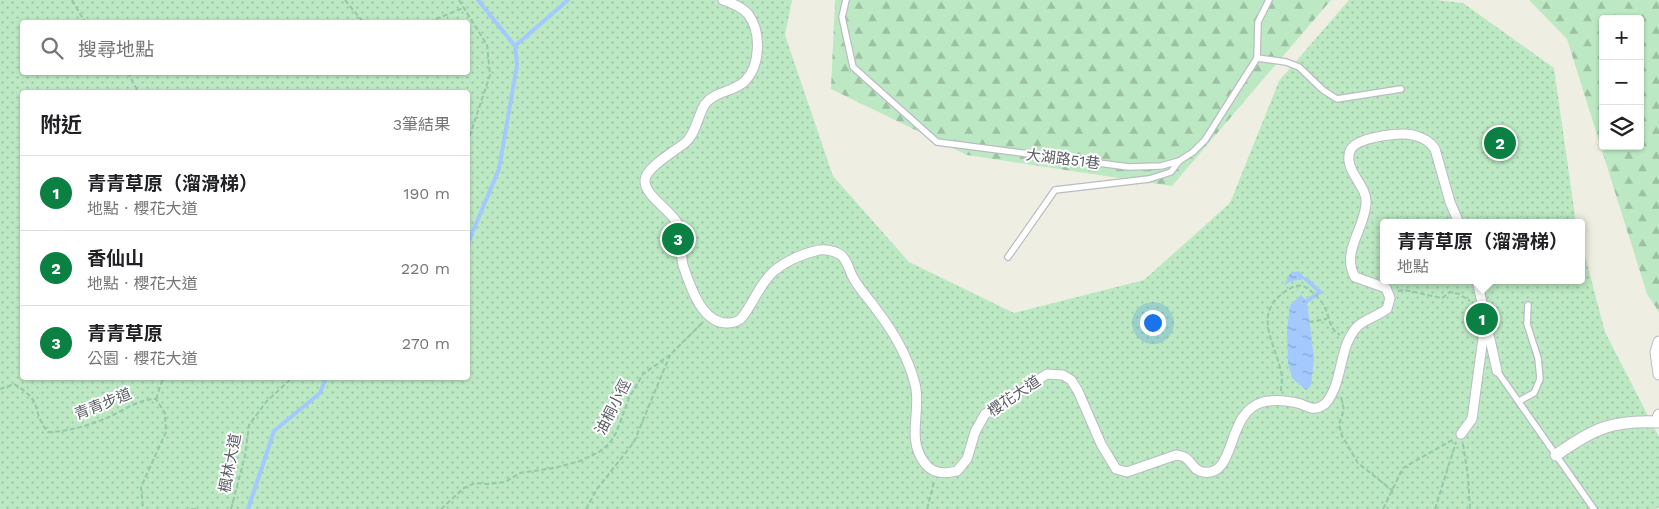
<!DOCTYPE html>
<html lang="zh-TW">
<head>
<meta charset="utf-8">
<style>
  :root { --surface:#fff; --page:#f6f6f6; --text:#202124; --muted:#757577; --line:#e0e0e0; --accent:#0b8043 }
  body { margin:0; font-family:"Work Sans","Noto Sans TC",sans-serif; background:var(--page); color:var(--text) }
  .controls { position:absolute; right:15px; top:15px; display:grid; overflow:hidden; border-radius:5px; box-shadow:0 1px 4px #0004 }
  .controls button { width:45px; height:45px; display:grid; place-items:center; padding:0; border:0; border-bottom:1px solid var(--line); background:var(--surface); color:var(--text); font:25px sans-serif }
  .you { position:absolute; left:1152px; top:322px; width:18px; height:18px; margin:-12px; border:4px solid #fff; border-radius:50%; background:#1a73e8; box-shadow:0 0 0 8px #1a73e833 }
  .badge { display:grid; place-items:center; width:32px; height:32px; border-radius:50%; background:var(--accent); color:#fff; font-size:16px; font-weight:700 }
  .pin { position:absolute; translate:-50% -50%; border:2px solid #fff; box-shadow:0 1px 5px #0006 }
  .popup { position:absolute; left:1380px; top:219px; width:205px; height:65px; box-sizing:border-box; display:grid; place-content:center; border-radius:5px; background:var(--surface); filter:drop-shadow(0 1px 4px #0005); font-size:16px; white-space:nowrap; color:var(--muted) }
  .popup b { font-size:19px; color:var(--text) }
  .popup::after { content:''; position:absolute; left:50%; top:100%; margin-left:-10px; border:10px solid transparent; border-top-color:var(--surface) }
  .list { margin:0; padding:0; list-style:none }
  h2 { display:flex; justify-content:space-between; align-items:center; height:65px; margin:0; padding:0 20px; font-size:21px }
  h2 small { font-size:16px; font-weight:400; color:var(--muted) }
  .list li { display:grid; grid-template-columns:32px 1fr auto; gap:15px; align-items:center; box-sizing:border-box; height:75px; padding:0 20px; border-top:1px solid var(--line) }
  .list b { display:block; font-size:19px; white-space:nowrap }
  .list p { margin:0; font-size:16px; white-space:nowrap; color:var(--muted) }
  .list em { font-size:16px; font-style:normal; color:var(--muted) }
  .icon { flex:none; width:28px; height:28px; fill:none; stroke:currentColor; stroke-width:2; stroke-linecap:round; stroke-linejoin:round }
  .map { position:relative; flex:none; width:1659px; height:509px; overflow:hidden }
  .search { position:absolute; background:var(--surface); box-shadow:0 1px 4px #0004; left:20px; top:20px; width:450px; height:55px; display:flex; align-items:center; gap:12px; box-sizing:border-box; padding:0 18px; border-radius:5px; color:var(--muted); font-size:19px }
  .panel { position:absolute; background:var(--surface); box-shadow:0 1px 4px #0004; left:20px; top:90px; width:450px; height:290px; border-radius:5px }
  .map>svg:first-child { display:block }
  .grass { fill:url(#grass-dots); fill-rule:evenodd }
  .forest { fill:url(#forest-firs); fill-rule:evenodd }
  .water { fill:url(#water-ripples) }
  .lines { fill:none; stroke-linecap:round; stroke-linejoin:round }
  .stream { stroke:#a3c9ff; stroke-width:4 }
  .service-casing { stroke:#babcc3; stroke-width:8 }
  .pedestrian-casing { stroke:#babcc3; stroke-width:11 }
  .minor-casing { stroke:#babcc3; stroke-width:13 }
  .path { stroke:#93c9aa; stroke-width:2; stroke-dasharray:5 2.5; stroke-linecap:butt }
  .service { stroke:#fff; stroke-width:5.5 }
  .pedestrian { stroke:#fff; stroke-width:9 }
  .minor { stroke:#fff; stroke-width:11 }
  .labels { text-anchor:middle; stroke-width:4; stroke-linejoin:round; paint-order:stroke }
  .street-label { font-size:15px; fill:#5b5e65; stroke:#fff }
</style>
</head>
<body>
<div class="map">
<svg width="1659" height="509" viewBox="0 0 1659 509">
  <defs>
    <pattern id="grass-dots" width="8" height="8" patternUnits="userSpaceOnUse" patternTransform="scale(1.25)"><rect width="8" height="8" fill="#bce9c3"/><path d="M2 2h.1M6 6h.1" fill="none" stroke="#9cc0a2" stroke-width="1.8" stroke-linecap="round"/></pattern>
    <pattern id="forest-firs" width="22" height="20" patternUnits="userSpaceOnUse" patternTransform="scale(1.25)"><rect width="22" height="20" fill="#bce9c3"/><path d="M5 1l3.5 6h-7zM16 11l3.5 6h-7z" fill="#9cc0a2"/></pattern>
    <pattern id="water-ripples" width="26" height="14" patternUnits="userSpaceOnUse" patternTransform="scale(1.25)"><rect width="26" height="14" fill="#a3c9ff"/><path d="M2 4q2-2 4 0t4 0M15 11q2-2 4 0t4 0" fill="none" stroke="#88a6d2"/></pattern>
  </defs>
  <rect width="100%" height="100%" fill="#efeee2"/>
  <path class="grass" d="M0,0h792l-7,35 48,141 76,86 105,51 130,-33 86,-77 49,-122 70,-81h87l27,3 91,65 22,155h-193v57h198v-40l24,92 54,105v70l-3,2h-1656zM22,22h446v50h-446zM22,92h446v286h-446z"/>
  <g class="forest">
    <path d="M835,0h496l-159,186 -205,-31 -136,-66z"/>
    <path d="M1529,0h130v312l-12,-18 -80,-255zM1603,19h37v127h-37z"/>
  </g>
  <g class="water">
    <path d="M1299,271l7,8 -15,2 -7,5 6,-13z"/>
    <path d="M1301,295l6,6 7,58 -3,26 -5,5 -14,-12 -4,-16 -1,-30 3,-27z"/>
  </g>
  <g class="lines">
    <g class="stream">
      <path d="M478,0l37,46"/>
      <path d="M468,243l31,-74 18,-104 -2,-19 53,-46"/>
      <path d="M1306,279l14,13 -13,9"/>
      <path d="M248,509l26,-78 46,-38 6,-15"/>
    </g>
    <defs>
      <g id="service">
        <path d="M846,0l-4,17 11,50 84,75 192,25 32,-1 18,-5 14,-9 12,-12 52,-82 1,-36 11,-22"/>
        <path d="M1257,58l29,4 13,5 24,23 14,9 64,-10"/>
        <path d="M1008,257l47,-67 94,-11 22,-7 8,-11"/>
        <path d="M1497,371l97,138"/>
        <path d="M1519,401l15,-8 6,-14 -2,-21 -11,-34 1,-19"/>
      </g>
      <g id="pedestrian">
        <path d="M723,0c9,3 19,7 25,14 14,18 12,52 -3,67 -11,11 -30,10 -40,23 -7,11 -9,29 -19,38 -9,8 -42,26 -41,39 0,17 31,31 36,50 3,12 -2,25 3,37 7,21 19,56 44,55 5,0 12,-2 15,-7 11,-14 17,-33 31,-45 13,-11 28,-17 45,-21 9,-1 22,2 26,10 4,6 5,13 9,19 6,11 15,20 22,30 17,22 32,48 39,75 7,25 -9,54 9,78 8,12 20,12 33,9l10,-12 8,-27 10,-18 62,-40 16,1 8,5 7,11 23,53 15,25 11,3 49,-17c17,1 14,15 27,17 34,6 22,-60 60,-70 13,-3 26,-1 38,2 4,2 11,5 15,4 3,0 8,-3 10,-5 18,-22 12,-57 32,-77 7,-7 20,-10 29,-17l3,-11 -4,-10 -31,-11c-14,-25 9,-47 11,-73 2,-19 -23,-33 -16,-53 5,-14 50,-19 63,-16 10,3 17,6 22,14l15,53 9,21"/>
        <path d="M1477,280l20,91"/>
        <path d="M1461,434l11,-15 13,-96"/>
      </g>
      <g id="minor">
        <path d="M1659,342l-3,10 3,22"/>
        <path d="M1556,455c37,-26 55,-35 101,-33l2,-7"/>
      </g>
    </defs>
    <use href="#service" class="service-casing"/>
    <use href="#pedestrian" class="pedestrian-casing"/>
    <use href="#minor" class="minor-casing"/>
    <g class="path">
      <path d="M72,0l13,22"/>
      <path d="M345,0l18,22"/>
      <path d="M459,0l28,45 3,30 -22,66"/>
      <path d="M429,22l34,-14"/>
      <path d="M128,72l10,20"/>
      <path d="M1398,291l6,-1 38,8 8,-6 9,2 11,7"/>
      <path d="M1309,322l18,-3"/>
      <path d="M0,389l14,-5c31,18 16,26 34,48 20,0 42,-7 61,-15 15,-7 30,-18 47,-18l9,14 1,19 -25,55 2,22"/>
      <path d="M1281,391c0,-6 2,-13 0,-19 -7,-33 -31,-61 10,-84 6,-3 12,-4 17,1 6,4 13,11 16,17 7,12 3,21 16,29"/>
      <path d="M1341,397l3,13 -5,14 3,12 16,27 35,28"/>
      <path d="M156,399l7,-21"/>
      <path d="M1463,444l5,33 2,32"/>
      <path d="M191,509h7"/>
      <path d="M231,509l14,-53 4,-31 17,-23 26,-24"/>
      <path d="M441,509l23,-21 11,-5 13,1 17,-2 15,-9 34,-5 26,-7 19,-9 10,-8 7,-11 13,-35 14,-24 27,-19 33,-33"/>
      <path d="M586,509l11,-20 37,-47 36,-87"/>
      <path d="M927,509l7,-27"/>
      <path d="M1383,509l20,-41 51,-29"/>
      <path d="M1435,509l21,-67"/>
    </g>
    <use href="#service" class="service"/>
    <use href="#pedestrian" class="pedestrian"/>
    <use href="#minor" class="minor"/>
  </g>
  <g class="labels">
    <g class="street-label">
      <text transform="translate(1063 159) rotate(7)" y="5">大湖路51巷</text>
      <text transform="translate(1014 396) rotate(-34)" y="5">櫻花大道</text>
      <text transform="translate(103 404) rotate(-22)" y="5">青青步道</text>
      <text transform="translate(613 407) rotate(-63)" y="5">油桐小徑</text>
      <text transform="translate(230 463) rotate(-79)" y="5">楓林大道</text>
    </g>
  </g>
</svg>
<div class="controls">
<button>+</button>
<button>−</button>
<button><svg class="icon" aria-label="layers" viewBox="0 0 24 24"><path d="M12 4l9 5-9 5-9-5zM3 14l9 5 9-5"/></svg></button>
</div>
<div class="you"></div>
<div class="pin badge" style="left:1482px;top:319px">1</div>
<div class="popup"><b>青青草原（溜滑梯）</b>地點</div>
<div class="pin badge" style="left:1500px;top:143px">2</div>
<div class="pin badge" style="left:678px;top:239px">3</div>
<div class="search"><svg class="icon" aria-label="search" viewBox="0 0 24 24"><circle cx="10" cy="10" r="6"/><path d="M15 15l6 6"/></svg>搜尋地點</div>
<section class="panel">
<h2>附近<small>3筆結果</small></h2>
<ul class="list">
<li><span class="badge">1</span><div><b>青青草原（溜滑梯）</b><p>地點 · 櫻花大道</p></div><em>190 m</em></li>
<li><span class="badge">2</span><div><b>香仙山</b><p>地點 · 櫻花大道</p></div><em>220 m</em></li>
<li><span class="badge">3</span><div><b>青青草原</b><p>公園 · 櫻花大道</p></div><em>270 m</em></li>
</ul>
</section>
</div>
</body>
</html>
